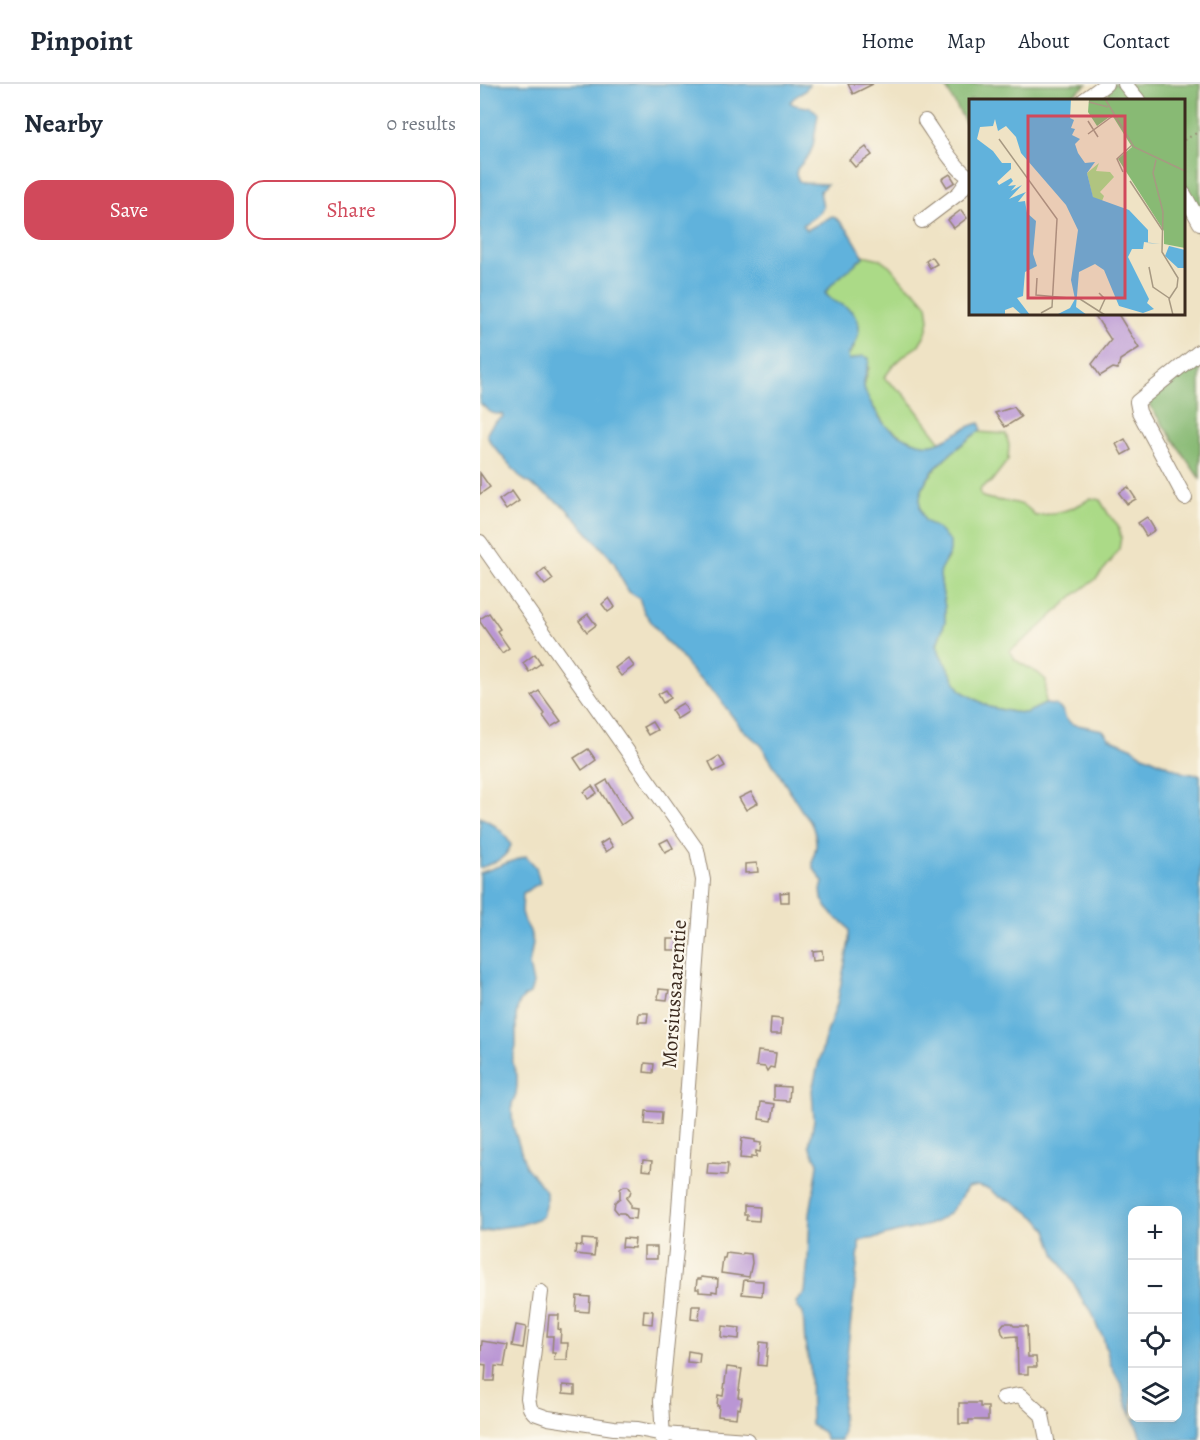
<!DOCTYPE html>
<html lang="en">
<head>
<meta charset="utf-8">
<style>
  :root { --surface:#fff; --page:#f6f6f7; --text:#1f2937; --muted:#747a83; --line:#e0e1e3; --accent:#d1495b }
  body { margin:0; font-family:Alegreya,serif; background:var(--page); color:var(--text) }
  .controls { position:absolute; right:18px; bottom:18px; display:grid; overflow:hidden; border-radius:12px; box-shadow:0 6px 24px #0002 }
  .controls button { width:54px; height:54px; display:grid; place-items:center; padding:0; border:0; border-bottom:2px solid var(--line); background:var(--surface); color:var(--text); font:30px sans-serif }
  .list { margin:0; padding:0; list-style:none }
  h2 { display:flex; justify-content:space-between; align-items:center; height:78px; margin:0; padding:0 24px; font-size:26px }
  h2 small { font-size:20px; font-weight:400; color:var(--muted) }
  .actions { display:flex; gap:12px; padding:18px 24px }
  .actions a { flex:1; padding:14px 0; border:2px solid var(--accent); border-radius:18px; text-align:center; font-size:21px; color:var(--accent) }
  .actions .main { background:var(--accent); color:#fff }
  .icon { flex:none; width:33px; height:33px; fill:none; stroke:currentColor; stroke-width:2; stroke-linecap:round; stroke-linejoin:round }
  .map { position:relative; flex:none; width:720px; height:1356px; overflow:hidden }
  header { display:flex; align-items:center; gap:36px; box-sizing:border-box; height:84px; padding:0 30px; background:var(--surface); border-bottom:2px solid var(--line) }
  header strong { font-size:28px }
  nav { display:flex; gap:33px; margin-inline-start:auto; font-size:21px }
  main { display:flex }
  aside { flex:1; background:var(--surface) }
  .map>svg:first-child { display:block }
  .green { fill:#abda87; stroke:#738252; stroke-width:1.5 }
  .forest { fill:#88ba74; stroke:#627249; stroke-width:1.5 }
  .water { fill:#61b2dc; stroke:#4e6e7d; stroke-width:1.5; fill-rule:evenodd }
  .building { fill:#ba96d4 }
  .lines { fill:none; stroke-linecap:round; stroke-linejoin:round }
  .minor-casing { stroke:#958672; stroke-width:16 }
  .path { stroke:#958672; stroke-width:2; stroke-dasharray:1.5 4.5; stroke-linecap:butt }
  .minor { stroke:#fff; stroke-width:14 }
  .labels { text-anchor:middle; stroke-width:4.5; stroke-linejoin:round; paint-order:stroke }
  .street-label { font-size:21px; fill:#3b2a1e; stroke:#fbf7ec }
  .inset-road { fill:none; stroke:#a79982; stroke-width:1.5 }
  .view { fill:#d1495b; fill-opacity:0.15; stroke:#d1495b; stroke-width:3 }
  .inset-edge { fill:none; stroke:#3b2a1e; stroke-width:3 }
</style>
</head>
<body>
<header>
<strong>Pinpoint</strong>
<nav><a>Home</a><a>Map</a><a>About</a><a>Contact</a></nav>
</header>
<main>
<aside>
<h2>Nearby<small>0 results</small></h2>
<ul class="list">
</ul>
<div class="actions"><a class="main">Save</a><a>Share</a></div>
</aside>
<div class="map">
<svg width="720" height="1356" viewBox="0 0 720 1356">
  <rect width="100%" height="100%" fill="#fbf7ec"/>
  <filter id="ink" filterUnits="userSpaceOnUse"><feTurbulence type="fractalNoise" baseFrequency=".0167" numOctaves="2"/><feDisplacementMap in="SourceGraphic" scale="12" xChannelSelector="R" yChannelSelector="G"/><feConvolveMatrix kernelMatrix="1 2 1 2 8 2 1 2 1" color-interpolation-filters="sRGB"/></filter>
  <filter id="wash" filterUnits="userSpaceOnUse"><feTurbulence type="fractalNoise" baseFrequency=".008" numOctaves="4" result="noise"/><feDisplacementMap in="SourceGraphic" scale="24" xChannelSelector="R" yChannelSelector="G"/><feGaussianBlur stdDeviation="1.35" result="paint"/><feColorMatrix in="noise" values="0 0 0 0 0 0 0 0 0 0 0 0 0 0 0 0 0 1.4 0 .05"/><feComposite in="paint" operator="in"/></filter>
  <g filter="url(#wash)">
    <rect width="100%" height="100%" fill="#efe3c5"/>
    <g class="green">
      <path d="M383,171l17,4 10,7 15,18 11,8 11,13 2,15 -3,13 -8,13 -12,8 -14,13 -8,11 20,16 37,48 -12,3 -9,-1 -17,-7 -18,-12 -18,-28 -3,-11 5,-19 -14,-9 -6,3 -1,-6 6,-7 -11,-43 -11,-4 -7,-8 8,-10 30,-26z"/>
      <path d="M498,348l28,2 3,11 -1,15 -17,22 -9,5 -2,4 1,5c18,9 42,0 54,20 23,-3 36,-5 56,-18l9,2 9,15 9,10 3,12 -2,12 -8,12 -15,18 -23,17 -35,33 -28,22 5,9 23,13 8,7 -1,24 -19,10 -13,-2 -24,-5 -28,-16 -21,-37 -3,-10 8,-22v-14l-5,-32 1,-8 7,-11c-9,-14 -25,-33 -28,-49 -5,-30 37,-60 58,-76z"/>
    </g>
    <g class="forest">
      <path d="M464,0h143l-21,16h-96v31z"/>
      <path d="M623,0h97v151l-16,-26v-109h-71z"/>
      <path d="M720,277v118l-52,-76z"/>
    </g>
    <g class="water">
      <path d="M0,0h329c-6,13 -12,8 -19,18 9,8 19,0 28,12l-5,32 -4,9 -12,14 -1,5 3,7 4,2 24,1 -7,7 3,17 -6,7 -14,10 4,5 25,-14c15,8 22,24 31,39v2l-30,26 -8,10c8,10 9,7 19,13 22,12 17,32 4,49l1,5 14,-4 6,2c0,10 -6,19 -5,28 0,7 17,35 22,40 10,9 34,21 47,18 17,-4 30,-18 47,-21l1,6 -2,2c-21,17 -63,44 -59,76 1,4 3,10 5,14l12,7 13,13v11l-9,16 -1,8 5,32v14l-8,22 3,10 21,37 28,16 24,5 13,1 19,-9 10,1 7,5 4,9 6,5 31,6 6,8 24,10 6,5 45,20 16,2v665h-57l-17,-37 -4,-17 -11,-20 -8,-29 -5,-8 -7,-19 -7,-7 -10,-19 -18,-28 -9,-26 -9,-11 -26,-18 -12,-4 -11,-8 -12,-3 -10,2c-5,7 -10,16 -16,23 -18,19 -47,17 -70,26 -8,3 -15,0 -22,5v8l-14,122 -3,38 1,23 -2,7h-15l-3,-8 -12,-7 -1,-58 -5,-23 -2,-31 -5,-5 -2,-6 9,-9 3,-33 2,-47 7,-41 1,-9 -9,-17 5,-26 -2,-30 12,-49 13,-37 12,-62v-12l-4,-6 -9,-6 -9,-10 -5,-9 -1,-9 2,-8c-3,-5 -8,-10 -10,-16 -1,-8 2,-13 3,-20 1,-13 -5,-26 -14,-35l-41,-66 -20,-17 -26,-35 -21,-19 -15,-20 -15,-15 -20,-27 -5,-14 -10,-6 -10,-17 -4,-11 -5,-7 -45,-50 -44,-29 -31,-36 -3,-8c4,-9 7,-12 16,-17l-1,-3c-12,1 -14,-4 -22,-11zM652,1126h46v208h-46z"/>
      <path d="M0,733c14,7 23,13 31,28 -5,14 -17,18 -31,23z"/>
      <path d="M46,772l10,11 4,16 -17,10 -1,19 3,10 5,9 3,12 -4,22 4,19 -3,10 -6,3 -6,8 -2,11v31l-4,15 5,13v11l-1,8 -4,10v10l1,12 13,41 20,24v12l-4,14 -22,8 -24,3 -16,5v-360z"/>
    </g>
    <g id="blocks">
      <g class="building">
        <path d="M368,0h25l-20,10z"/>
        <path d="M386,63l6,8 -17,12 -6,-7z"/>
        <path d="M470,90l5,8 -8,5 -5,-8z"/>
        <path d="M481,126l6,8 -13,10 -6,-8z"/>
        <path d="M452,173l5,7 -7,4 -4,-7z"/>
        <path d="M614,230h24l21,34 -19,12 -2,9 -5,-1 -13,8 -8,-12 19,-24z"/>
        <path d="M534,323l7,10 -16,10 -10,-14z"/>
        <path d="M645,355l6,11 -9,5 -6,-11z"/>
        <path d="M0,389l10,14 -10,7z"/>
        <path d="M648,403l8,12 -9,5 -8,-11z"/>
        <path d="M32,407l7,10 -13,9 -7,-10z"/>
        <path d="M667,433l8,13 -9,6 -8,-13z"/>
        <path d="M65,484l8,11 -8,6 -8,-10z"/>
        <path d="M129,514l6,9 -7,5 -6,-8z"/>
        <path d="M9,529l11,16 -3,2 12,17 -7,5 -22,-31v-3z"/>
        <path d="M108,530l8,11 -9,7 -8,-11z"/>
        <path d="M55,570l6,9 -12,9 -6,-9z"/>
        <path d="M148,574l6,8 -13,10 -6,-8z"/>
        <path d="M186,606l5,8 -8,5 -5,-9z"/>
        <path d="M59,607l22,30 -10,6 -8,-11 2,-2 -13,-18z"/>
        <path d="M203,619l5,9 -11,7 -6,-9z"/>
        <path d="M172,638l5,8 -9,5 -5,-8z"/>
        <path d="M108,665l8,11 -14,10 -8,-12z"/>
        <path d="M239,672l6,10 -11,6 -5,-10z"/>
        <path d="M127,696l24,38 -10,7 -24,-39z"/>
        <path d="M112,702l5,7 -9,6 -4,-7z"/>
        <path d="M271,708l7,11 -12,7 -7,-12z"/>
        <path d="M128,755l5,8 -7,5 -6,-8z"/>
        <path d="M188,755l5,9 -8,4 -5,-9z"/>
        <path d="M277,779l1,9 -13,1v-9z"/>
        <path d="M309,808v10h-8l-1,-9z"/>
        <rect x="187" y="855" width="11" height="11"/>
        <path d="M342,866l1,9 -10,1 -1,-9z"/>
        <path d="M179,905l10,1 -2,10 -9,-1z"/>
        <path d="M159,929h9l-1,9h-9z"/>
        <path d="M291,934l11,1 -1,15h-11z"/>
        <path d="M278,967l18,2 -2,15 -4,-1 -3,4 -2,-4 -9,-1z"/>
        <path d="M165,979l9,1 -1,9 -9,-1z"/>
        <path d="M294,1002l16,1 -1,14 -15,-1z"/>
        <path d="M281,1018l14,2 -3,17 -13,-2z"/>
        <path d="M166,1027l16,1 -1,13 -16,-1z"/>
        <path d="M262,1054l13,2v2l6,1 -1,9 -4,-1v6l-5,-1v3l-11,-1z"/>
        <path d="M163,1076l9,1 -1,10 -9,-1z"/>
        <path d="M228,1079l20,1 -1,11 -20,-1z"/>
        <path d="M144,1102h4l3,4 -1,4 -4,4 4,5v5l7,1 -1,10 -8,-1 -4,-5h-6l-4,-5 1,-6 5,-4v-9z"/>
        <path d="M264,1122l16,1 -1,14 -13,-1 1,-5h-3z"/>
        <path d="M143,1154l12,1 -1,9 -12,-1z"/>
        <path d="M102,1155l14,1 -2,16 -19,-2 1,-9 6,1z"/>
        <rect x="164" y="1163" width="13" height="12"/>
        <path d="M246,1169l16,2 1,-2 8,1 1,9 -3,14 -28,-4 2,-15h2z"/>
        <path d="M221,1193l17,2 -1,13 -5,-1v2l-13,-1v-3h-3l1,-10h4z"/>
        <path d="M264,1196l19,1 -1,15 -20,-2z"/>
        <path d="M97,1212l13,1 -1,15 -13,-1z"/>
        <path d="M212,1222h8l-1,14 -8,-1z"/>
        <path d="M164,1226l9,1 -1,13 -9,-1z"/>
        <path d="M69,1231h10l-1,14 3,1 -1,13h8l-1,17h-13l1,-7h-3l1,-17h-6z"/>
        <path d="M524,1239h7l3,3h13l1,31h8l1,10h-9v7h-10l-1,-38 -12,1 -3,-4 -1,-6z"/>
        <path d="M36,1241l10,2 -3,21 -11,-2z"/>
        <path d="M242,1242l18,2 -1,11 -18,-2z"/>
        <path d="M2,1257l26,4 -4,22 -9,-1 -1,15h-9l1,-16 -6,-1z"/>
        <path d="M280,1258l8,1 -2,23 -8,-1z"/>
        <path d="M208,1267l12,2 -1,10 -12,-1z"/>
        <path d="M247,1283l15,2 -4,28 4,1 -2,11 -3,-1 -1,10 -18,-2 1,-10h-2l1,-11 5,1z"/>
        <path d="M83,1301l12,1v8l-12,-1z"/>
        <path d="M479,1319h21v4h8v13h-19v4h-10z"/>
      </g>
    </g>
  </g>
  <g filter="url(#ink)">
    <use href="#blocks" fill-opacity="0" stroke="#958672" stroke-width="1.5"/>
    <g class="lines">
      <defs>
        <g id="minor">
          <path d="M645,0l13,16"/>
          <path d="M604,16l22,-16"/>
          <path d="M445,37c10,14 31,50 45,56"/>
          <path d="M704,110l16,29"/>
          <path d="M442,137l37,-28 11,-15"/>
          <path d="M705,414l-46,-86 -2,-10 63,-51"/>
          <path d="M0,458l217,308 6,30 -27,370 -15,151 2,39"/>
          <path d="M61,1208l-13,106 2,10 4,5 14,5 66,10 24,1 25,5 84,6"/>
          <path d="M523,1314l17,-3 22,20 5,25"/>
        </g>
      </defs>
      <use href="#minor" class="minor-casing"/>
      <path class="path" d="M704,56l16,-9"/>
      <use href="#minor" class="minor"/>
    </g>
  </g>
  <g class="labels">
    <g class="street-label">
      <text transform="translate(194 910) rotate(-86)" y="7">Morsiussaarentie</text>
    </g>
  </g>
  <g transform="translate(489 15)">
    <rect width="216" height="216" fill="#efe3c5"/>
    <path d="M130,64l-3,8 14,1 4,5 -14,15 4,4 -2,5 -9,-3 -6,-25z" fill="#abda87"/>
    <path d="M120,0h96v149l-21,-4v-13l-46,-72 14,-12 -20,-32 -15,11 -9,-14z" fill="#88ba74"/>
    <path d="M0,0h102l-1,19 4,2 -3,8 4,1 -3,6 8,4 -5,5 3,9 7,10 10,-1 -8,11 6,24 36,13 19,20v13l12,1 -16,-2 -1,7h-11l-4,8 21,42 -2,4 7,6 -11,4 -24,-7 -15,-36 -9,-6 -16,8 -3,35 11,8h-31l14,-7 5,-9 -4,-19 7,-50 -12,-25 -45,-52 -5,-16 -10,-11 -8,5 -3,-12 -2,7 -13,1 -3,12 16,12 9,12h9v6l-14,13 2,3 12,-7 2,3 -5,5 8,-1 -5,6 11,-6 -13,14 17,-7 -8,10 7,-1 2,12 9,8 -3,33 4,12 -12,6 -2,24 -6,2 13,17h-8l-9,-8 -8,3v5h-36zM200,147l16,4v18h-7l-13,-12z" fill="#61b2dc"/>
    <path class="inset-road" d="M136,0l29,48 51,24M120,3l19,5M119,22l10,16M119,35l26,-19M30,40l58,80 -5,88 -11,6M187,61l-3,13 10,39 -1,40 16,26 -1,9 -8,12 4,16M154,73l-6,-13 15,-14M161,82l33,50M180,168l4,20 16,11M68,179l-1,17 44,4 25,16M130,194l6,6 -6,13"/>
    <path class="view" d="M59,17h97v182h-97z"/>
    <rect width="216" height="216" class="inset-edge"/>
  </g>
</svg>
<div class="controls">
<button>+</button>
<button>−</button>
<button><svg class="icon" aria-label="locate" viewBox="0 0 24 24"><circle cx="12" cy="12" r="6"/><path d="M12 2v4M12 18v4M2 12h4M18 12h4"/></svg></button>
<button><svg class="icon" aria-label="layers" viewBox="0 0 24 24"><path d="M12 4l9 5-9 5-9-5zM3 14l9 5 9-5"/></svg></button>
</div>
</div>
</main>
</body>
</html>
